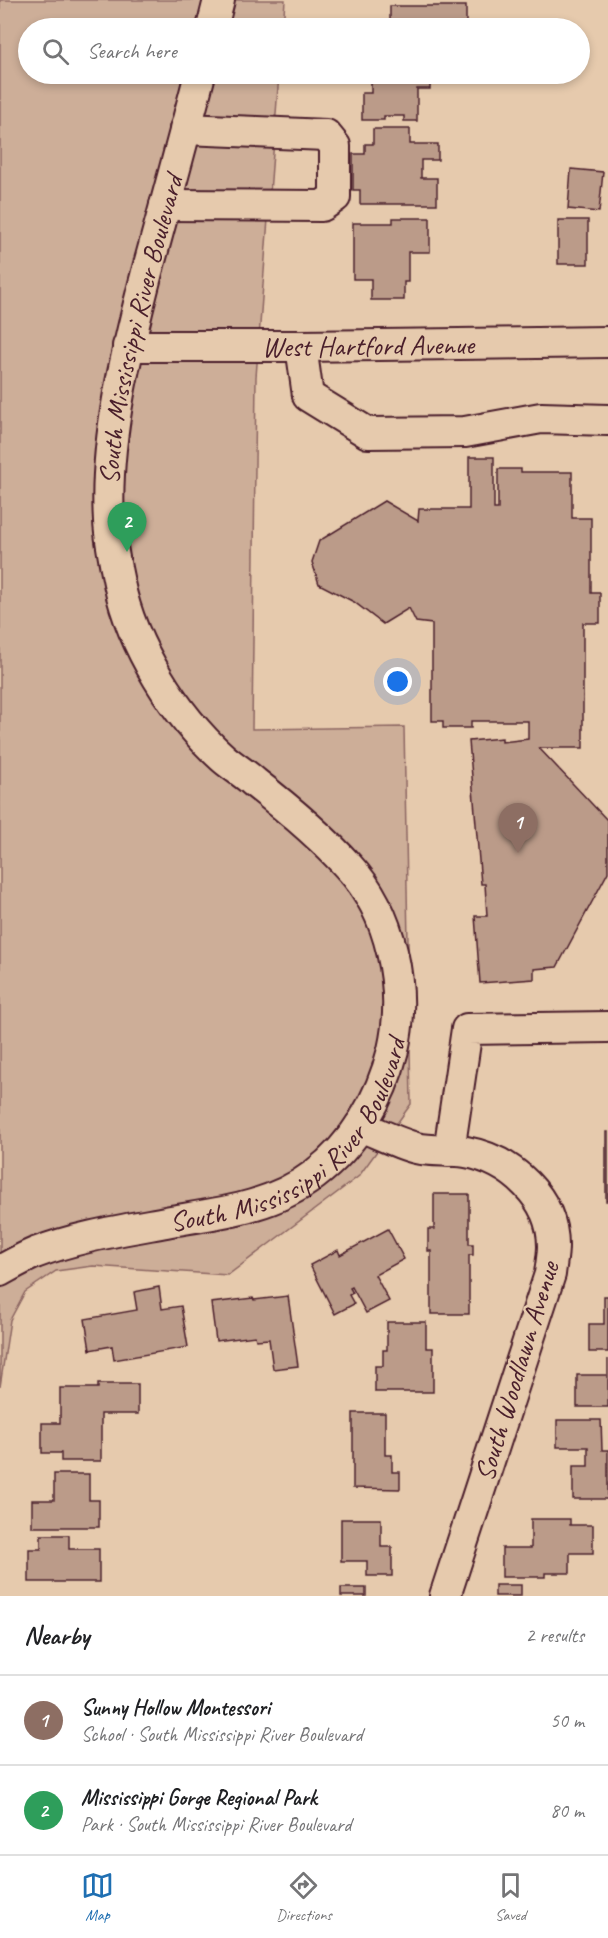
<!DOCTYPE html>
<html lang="en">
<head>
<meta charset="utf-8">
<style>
  :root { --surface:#fff; --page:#f6f6f6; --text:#202124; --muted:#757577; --line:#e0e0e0; --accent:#1f6fb2 }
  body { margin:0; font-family:Caveat,sans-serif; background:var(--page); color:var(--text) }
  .you { position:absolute; left:398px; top:682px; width:21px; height:21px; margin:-15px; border:4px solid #fff; border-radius:50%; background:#1a73e8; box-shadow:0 0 0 9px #1a73e833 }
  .badge { display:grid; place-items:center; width:39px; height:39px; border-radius:50%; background:var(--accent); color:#fff; font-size:20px; font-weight:700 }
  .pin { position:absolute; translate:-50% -50px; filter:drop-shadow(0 2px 3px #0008) }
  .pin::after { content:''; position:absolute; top:32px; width:21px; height:18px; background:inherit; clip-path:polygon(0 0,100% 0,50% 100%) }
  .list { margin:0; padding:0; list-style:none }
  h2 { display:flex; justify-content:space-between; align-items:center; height:78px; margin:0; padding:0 24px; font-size:26px }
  h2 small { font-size:20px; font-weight:400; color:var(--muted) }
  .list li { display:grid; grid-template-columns:39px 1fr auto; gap:18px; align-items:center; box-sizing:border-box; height:90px; padding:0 24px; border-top:2px solid var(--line) }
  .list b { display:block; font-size:22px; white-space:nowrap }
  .list p { margin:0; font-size:20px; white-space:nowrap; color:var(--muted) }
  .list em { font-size:20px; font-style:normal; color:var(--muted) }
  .icon { flex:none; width:33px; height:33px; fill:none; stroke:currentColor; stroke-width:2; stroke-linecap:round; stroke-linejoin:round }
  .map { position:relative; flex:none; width:608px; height:1596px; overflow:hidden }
  .search { position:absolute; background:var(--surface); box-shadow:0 3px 9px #0003; left:18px; right:18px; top:18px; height:66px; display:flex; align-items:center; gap:15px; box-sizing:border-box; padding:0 21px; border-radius:33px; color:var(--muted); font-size:22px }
  .sheet { height:258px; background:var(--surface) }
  nav { display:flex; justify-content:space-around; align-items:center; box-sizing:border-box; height:84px; border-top:2px solid var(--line); background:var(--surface); font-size:16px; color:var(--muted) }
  nav a { display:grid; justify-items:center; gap:3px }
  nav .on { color:var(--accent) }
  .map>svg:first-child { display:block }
  .green { fill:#cdae98; stroke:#8c6662; stroke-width:1.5 }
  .building { fill:#bb9b89; stroke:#4a1f2b; stroke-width:1.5 }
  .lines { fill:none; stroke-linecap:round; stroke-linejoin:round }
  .minor-casing { stroke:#4a1f2b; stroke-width:34 }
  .minor { stroke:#e6caad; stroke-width:30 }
  .labels { text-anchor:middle; stroke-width:5; stroke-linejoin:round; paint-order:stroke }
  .street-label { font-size:28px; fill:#4a1f2b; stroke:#e6caad }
</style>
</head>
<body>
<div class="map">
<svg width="608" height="1596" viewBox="0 0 608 1596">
  <rect width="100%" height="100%" fill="#e6caad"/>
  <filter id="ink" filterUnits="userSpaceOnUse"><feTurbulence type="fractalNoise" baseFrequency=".0167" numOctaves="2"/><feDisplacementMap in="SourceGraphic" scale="12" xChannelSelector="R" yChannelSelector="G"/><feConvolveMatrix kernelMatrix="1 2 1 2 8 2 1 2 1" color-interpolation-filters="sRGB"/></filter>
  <g filter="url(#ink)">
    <path class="green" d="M0,0h285l-2,28h-255v46h251l-23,303 -4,352 152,-2 7,377 -52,72 -131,99 -135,-9 -37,5 -31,21 -15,28 -10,67z"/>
    <g class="building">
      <rect x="390" y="6" width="76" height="22"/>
      <path d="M371,74h59v15h-13v32h-13v-5h-20v4h-22v-27h9z"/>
      <path d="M373,129h37v15h28v16h-17v18h16v26h-77v-14h-7v-36h12v-10h8z"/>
      <path d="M571,169l32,3 -4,40 -31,-3z"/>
      <path d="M393,218h37v34h-22v30h-4v18h-33v-21h-18v-56h40z"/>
      <rect x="558" y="220" width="30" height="44"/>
      <path d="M469,457h25v52h4v-40h23v3h51v46h19v75h9v30h-17v125h-44l69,73v51l-51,95 -23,2v10l-54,4 -5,-67h12l-2,-32h-4l-12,-143 33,-3v4l26,-3v-18h-57v7h-28v-7h-11v-97l-16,-2 -7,-14 -26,16 -29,-22 -35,-18 -7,-22 7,-21 65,-40 34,20 1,-12h50z"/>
      <rect x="606" y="1132" width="2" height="69"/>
      <path d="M434,1194h35v50h4v11h-4v59h-38v-63h-3v-22h6z"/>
      <path d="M388,1229l16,30 -29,16 14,26 -23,12 -14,-26 -2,1 3,5 -4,2 5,9 -19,10 -25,-49 28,-15 2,5z"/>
      <path d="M159,1287l3,22 19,-3 7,41 -74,13 -2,-14 -22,4 -5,-31 52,-9 -3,-18z"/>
      <path d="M288,1296l10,70 -25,3 -4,-30 -13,1 -1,-4 -39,5 -5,-38 42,-5 1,2z"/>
      <path d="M604,1296h4v56h-19v-28h15z"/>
      <path d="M387,1322h39v26h7v44h-58v-26h8v-16h4z"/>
      <path d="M608,1359v48h-31v-32h31z"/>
      <path d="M98,1384h40v30h-37v47h-40v-8h-19v-30h18v-35h38z"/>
      <path d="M353,1413h32v42h7v17h8v17l-47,-1z"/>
      <path d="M557,1420h44l1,30h6v49h-35v-33h15v-19h-31z"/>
      <path d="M54,1474h35v26h10v27h-67v-27h22z"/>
      <path d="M341,1519h40v28h11v29h-25v-15h-26z"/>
      <path d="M531,1519h39v6h23v28h-23v20h-25v4h-43v-29h29z"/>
      <path d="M41,1535h28v14h30v33h-70v-33h12z"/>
      <rect x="495" y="1585" width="26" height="11"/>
      <rect x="341" y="1588" width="25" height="8"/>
    </g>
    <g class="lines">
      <defs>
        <g id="minor">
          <path d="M212,28l7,-28"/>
          <path d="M165,205l157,1 13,-9v-51l-9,-11 -141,-6"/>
          <path id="s1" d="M128,346h173l307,-4"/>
          <path d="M301,346l7,50 60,37 97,-1 76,-14 67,2"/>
          <path d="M360,1126c18,7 37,17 56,22 16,4 34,1 50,4 45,8 87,46 87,94 0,9 -2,19 -3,28l-105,322"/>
          <path d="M449,1151l18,-122 141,-2"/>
          <path id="s2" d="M0,1271c11,-6 23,-13 35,-18 41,-16 87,-23 131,-31 52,-9 105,-14 148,-47 40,-30 67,-76 79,-125 14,-61 -1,-137 -45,-184 -28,-31 -62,-59 -94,-84 -10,-9 -22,-16 -31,-24 -48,-43 -91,-112 -104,-175 -4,-20 -9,-41 -10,-62 -5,-81 18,-171 38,-249 18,-66 36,-132 53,-198"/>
        </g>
      </defs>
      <use href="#minor" class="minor-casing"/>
      <use href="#minor" class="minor"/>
    </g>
  </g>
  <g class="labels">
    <g class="street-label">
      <text dy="10" stroke="none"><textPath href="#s2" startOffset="1308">South Mississippi River Boulevard</textPath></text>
      <text dy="10" stroke="none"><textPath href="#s1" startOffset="240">West Hartford Avenue</textPath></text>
      <text dy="10" stroke="none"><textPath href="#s2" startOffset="336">South Mississippi River Boulevard</textPath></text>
      <text transform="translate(516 1371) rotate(-73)" y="10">South Woodlawn Avenue</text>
    </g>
  </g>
</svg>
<div class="you"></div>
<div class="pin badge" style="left:518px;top:853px;background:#8d6e63">1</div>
<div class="pin badge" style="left:127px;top:552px;background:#2e9e5b">2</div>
<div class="search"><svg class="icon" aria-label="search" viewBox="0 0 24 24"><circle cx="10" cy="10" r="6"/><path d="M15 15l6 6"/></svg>Search here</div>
</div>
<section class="sheet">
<h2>Nearby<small>2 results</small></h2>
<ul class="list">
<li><span class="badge" style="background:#8d6e63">1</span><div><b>Sunny Hollow Montessori</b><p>School · South Mississippi River Boulevard</p></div><em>50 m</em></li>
<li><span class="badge" style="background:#2e9e5b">2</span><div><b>Mississippi Gorge Regional Park</b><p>Park · South Mississippi River Boulevard</p></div><em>80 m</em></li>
</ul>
</section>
<nav>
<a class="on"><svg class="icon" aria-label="map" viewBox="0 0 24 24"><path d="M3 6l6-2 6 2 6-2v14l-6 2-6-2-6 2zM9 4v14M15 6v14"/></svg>Map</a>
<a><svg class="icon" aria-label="directions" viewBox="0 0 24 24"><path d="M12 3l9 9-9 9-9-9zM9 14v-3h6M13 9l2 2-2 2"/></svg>Directions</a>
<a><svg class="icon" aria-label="saved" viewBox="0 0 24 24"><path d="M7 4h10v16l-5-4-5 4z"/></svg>Saved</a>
</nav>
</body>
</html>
